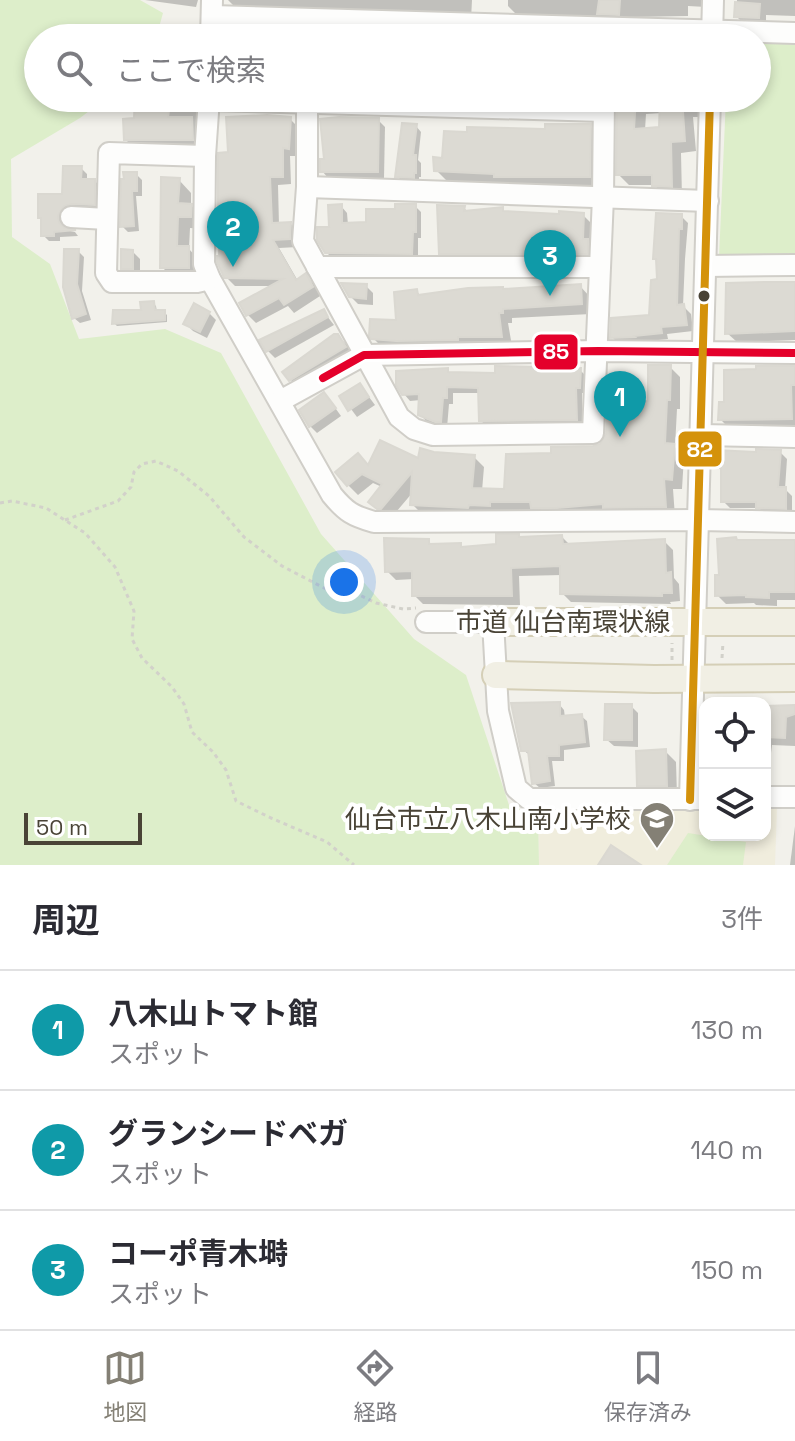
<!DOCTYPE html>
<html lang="ja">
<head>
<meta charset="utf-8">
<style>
  :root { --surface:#fff; --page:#f2f2f3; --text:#2b2b33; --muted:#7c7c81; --line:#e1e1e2; --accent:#848075 }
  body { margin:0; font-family:"Space Grotesk","Noto Sans JP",sans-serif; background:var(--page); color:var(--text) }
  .controls { position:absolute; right:24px; bottom:24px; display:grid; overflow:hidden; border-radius:16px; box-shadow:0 4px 12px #0003 }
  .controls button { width:72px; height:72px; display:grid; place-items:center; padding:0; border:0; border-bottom:2px solid var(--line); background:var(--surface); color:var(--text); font:40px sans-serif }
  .scale { position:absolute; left:24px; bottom:20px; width:118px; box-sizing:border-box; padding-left:8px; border:4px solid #494336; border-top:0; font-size:22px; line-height:28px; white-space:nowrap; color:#494336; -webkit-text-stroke:6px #fff; paint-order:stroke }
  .you { position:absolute; left:344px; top:582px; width:28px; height:28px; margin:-20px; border:6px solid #fff; border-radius:50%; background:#1a73e8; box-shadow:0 0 0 12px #1a73e833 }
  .badge { display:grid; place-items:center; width:52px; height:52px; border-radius:50%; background:var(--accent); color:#fff; font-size:26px; font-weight:700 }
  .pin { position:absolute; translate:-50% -66px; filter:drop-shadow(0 2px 4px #0008) }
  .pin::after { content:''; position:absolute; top:42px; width:28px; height:24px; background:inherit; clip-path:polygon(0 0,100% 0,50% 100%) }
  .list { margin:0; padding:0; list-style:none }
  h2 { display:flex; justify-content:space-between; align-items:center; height:104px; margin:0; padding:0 32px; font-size:34px }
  h2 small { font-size:26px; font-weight:400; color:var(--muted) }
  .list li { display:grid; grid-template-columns:52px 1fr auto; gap:24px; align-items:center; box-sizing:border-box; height:120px; padding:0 32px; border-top:2px solid var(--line) }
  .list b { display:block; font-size:30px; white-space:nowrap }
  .list p { margin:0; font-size:26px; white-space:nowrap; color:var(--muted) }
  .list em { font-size:26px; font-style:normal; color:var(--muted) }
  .icon { flex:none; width:44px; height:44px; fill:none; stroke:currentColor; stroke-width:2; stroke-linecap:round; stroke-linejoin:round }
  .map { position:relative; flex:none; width:795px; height:865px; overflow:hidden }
  .search { position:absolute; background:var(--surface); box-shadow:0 4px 12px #0003; left:24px; right:24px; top:24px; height:88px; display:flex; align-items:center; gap:20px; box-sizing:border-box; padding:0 28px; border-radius:44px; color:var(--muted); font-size:30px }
  .sheet { height:464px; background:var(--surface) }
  nav { display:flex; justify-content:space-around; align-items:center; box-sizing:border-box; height:112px; border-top:2px solid var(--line); background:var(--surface); font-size:22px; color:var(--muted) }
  nav a { display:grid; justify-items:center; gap:4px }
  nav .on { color:var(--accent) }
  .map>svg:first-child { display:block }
  .education { fill:#f0eddd }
  .green { fill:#ddeeca }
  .shadow { fill:#0003; fill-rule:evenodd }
  .building { fill:#dcdad3; stroke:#dad8d1; stroke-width:2 }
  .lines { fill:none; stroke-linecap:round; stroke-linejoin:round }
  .minor-casing { stroke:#d0cec8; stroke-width:24 }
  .major-casing { stroke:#d5cfb7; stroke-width:30 }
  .path { stroke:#d2d1ca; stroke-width:3; stroke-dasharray:4 4; stroke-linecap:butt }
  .minor { stroke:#fdfdfc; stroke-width:20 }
  .major { stroke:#f1efe4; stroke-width:26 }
  .bus-1-casing { stroke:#fff; stroke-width:14 }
  .bus-2-casing { stroke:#fff; stroke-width:14 }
  .bus-1 { stroke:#e4002b; stroke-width:8 }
  .bus-2 { stroke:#d4920b; stroke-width:8 }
  .bus-dot { fill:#494336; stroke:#fff; stroke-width:3 }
  .labels { text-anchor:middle; stroke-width:8; stroke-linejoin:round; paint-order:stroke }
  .street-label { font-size:26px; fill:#494336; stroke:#fff }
  .poi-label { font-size:26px; fill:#494336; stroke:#fff; text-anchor:end }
  .line-badge { stroke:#fff; stroke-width:3 }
  .badge-label { font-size:22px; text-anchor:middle; font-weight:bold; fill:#fff }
</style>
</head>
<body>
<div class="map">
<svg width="795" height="865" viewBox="0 0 795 865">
  <rect width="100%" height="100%" fill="#f2f1eb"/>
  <path class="education" d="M777,808l-2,57h-236l-1,-54 132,-2 35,2v24h60v-26z"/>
  <g class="green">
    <path d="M0,0h140l23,13 -7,25h-118v60h68l-26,20 -69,41 1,78 38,27 29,75 86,-10 56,24 100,181 93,105 52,36 44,133 28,3 1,54h-539z"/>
    <path d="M757,43l38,1v214h-76l7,-160h31z"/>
    <path d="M688,833l58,9 -3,23h-76z"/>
  </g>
  <g class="shadow">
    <path d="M145,0h53l-2,7z"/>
    <path d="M228,0h244l-1,20 -48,-1 -52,-9v9l-131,-7z"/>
    <path d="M508,0h198v7l-18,-1v10l-56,1 -1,10 -26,-8 -44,-4v3l-40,1 -13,-13z"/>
    <path d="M737,0h58v16l-29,-1v10l-22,-1 -8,-8z"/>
    <path d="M137,98h71l-5,53h-66l-11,-11 10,-20z"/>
    <path d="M402,98h206l-5,6z"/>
    <path d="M619,98h85v19h-11l3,34 -15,2 1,44 -16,-1 -12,-11h-25l-11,-11zM662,113l-1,16 -16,1 1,-16z"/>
    <path d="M290,119l9,9 -2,28h-7l1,28 -13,1 1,40 12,-1 8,9 -1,14 -19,1 19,33 8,-5 8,8 6,12 -26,17 -6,-7 -32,17 -9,-9 27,-28h-39l-9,-9 4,-123z"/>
    <path d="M378,120l7,7 -1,51 -55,1 -7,-8z"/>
    <path d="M416,126l5,6 -3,28 3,3v14h-2v5h-16l-6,-6z"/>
    <path d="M590,126l18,19 -1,50 -152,-6 -19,-19 8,-10 103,-29z"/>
    <path d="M81,168l6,6v7h8l6,7 -1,23 -36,12 1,7 10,2 3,4 -18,1v4h-11l-6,-6z"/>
    <path d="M136,174l6,6v16h-6l3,35 -11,1 -6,-6z"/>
    <path d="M179,180l12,13v12l12,13v11l-13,-1 -1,21 11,12v19h-25l-13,-13z"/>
    <path d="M341,206l6,7 1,12 20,-1 29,-13 18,-5 6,6v26h-3v22l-85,-1 -7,-7 5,-23z"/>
    <path d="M464,208l5,5 33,-4 4,4 77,2 10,10 4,39h-145l-11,-11z"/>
    <path d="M681,216l7,7 -3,36 -2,47 8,8 2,17 -26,3 1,5 -49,5 -7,-7 39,-20 8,-36z"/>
    <path d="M78,251l6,6 -2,34 9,29 -11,3 -6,-5z"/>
    <path d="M133,252l7,7v16h-10l-7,-7z"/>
    <path d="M795,284v56l-58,2 -10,-9z"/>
    <path d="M366,286l7,7v12l-15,-1 -8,-8z"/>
    <path d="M580,286l10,11 1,17 -79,4v5h-4l4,23 -128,3 -11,-11 25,-16 19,-30 5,5z"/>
    <path d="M153,303l3,3 1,6h7l3,3v7l-50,4 -3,-3 29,-11z"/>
    <path d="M323,311l11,14 -59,33 -7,-7 -6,-10z"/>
    <path d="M209,313l7,7 -9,18 -14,-7 -7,-7z"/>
    <path d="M338,336l16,16 -47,44 -16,-16z"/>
    <path d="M670,367l10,10v32h-3l-2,38 9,9 -2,33h-9l2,28h-132l-7,-6 -114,3 -10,-10 1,-12 -22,26h-2l-19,-17 12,-14 -9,-4 -15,12 -10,-10 21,-18 50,-6 15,-7 40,3 10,10 -2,24 24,1 47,-37 47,-8 50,-44z"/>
    <path d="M795,368v61l-64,1 -11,-11 6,-15z"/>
    <path d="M447,370l4,4 46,1 83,-5 6,6v17h-4v33l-94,1 -7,-6 -1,-28h-27v11h-4l-2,24 -21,-7 -6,-7 1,-14 -11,1 -6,-7z"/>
    <path d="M360,385l15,20 -18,12 -15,-20z"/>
    <path d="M331,402l10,14 -24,17 -7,-7z"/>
    <path d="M780,452l7,7 -2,30 7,7v19l-27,-1 -6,-6h-29l-7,-7v-29l-7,-7 42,-11z"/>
    <path d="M562,537l8,8 94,-4 9,9 1,28 5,6 1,17 -10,1 1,2 -100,-2 -9,-9v-18l-43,1 1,29 -97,-1 -9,-9v-16l-18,1 -9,-9 41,-30 6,5 26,-1 4,3 34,-2 22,-7z"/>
    <path d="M793,539h2v61h-18v6l-21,-1 -2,-2 -28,1 -9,-9 4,-18 17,-35h54z"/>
    <path d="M559,704l5,6 1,8 16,-2 6,5 3,26 -26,3v11h-12l3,25 -15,2 -6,-5 -3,-27 -8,-6z"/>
    <path d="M631,706l7,7v34l-24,-1 -8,-7z"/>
    <path d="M765,707h30v39l-23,-1 -1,8h-1l-1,41 -4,4z"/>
    <path d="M665,751l11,11 1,34h-27l-11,-11z"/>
    <path d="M795,826v39h-5z"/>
  </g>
  <g class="building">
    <path d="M599,0h21l-1,15 -22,-1z"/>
    <path d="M735,2l25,2 -1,14 -25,-1z"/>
    <path d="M135,98h36l-3,19h24l1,23h-69l-1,-21 11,-1z"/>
    <path d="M617,98h19l-2,31 25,-2 1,-29h22l3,43 -14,1 1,45 -20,-1v-11h-36z"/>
    <path d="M267,115l24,2 -2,32 -6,-1v29h-13l2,46 19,-1 -1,17 -17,1 23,40 10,-7 7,14 -29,18 -5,-7 -33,18 -7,-13 44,-24 -59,-1 -2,-5 -5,-11v-6h2l1,-50h-2v-53l10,-1 -2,-35z"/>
    <path d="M339,117l40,1 -1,54h-58v-13h4l-4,-40z"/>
    <path d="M402,123l15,1 -4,31h3v18h-2v5l-19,-1z"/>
    <path d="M545,124h46l-1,53h-96v-3l-60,-3 -1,-14 9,1 2,-27 23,1v-5l78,2z"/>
    <path d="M63,166h19l-1,13h14v26l-23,-1 -8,2 -6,10 1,6 6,6 11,2 -22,2v4h-13v-18h-3v-24h24z"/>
    <path d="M123,172h14v19h-5l2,35 -14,1 1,-48h3z"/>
    <path d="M161,177l19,1 -2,25 14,1 -1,13h-13l-1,29h12v22h-29z"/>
    <path d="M342,204v19l24,-1v-13h29v-5h21v28h-3l-1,22 -87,-1 -8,-13v-13h12l-1,-22z"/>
    <path d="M437,205l28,1 -1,5 39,-4v4l56,3v-3l25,2 -1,26h5v15h-149z"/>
    <path d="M656,213l26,1v15h-3l-2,76 7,-1 3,21 -26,2 1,6 -28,3 1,1 -25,1 1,-20 38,-3 2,-35 6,-1 -1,-20h-3z"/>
    <path d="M64,249h15l-2,35 9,30 -14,5 -9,-32z"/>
    <path d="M121,249l12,1v19h-12z"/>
    <path d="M766,282h29v49l-70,3 1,-51z"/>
    <path d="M341,283l26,1 -1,15 -17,-2z"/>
    <path d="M581,284l1,20 -79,5v4h-4l3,24h-44v3l-62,1 -25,-2 -2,-3 1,-17 26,1 -2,-28 23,-3 1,6 50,-7 35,-1v2z"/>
    <path d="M154,301l1,9h10v10l-53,4 1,-14h28l-1,-8z"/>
    <path d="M194,303l16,9 -10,20 -17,-8z"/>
    <path d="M324,309l4,8 -62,35 -7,-12z"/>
    <path d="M334,334h4l8,13 -57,34 -7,-9z"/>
    <path d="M648,365h23l-1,35h-3l-2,43 10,1 -3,36 -8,-1 2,28 -63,1v-4l-46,4h-26l-1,-6h-40v4l-21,-1 -1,3 -58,-3 2,-33 -31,37h-4l-9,-7 14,-18 -20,-10 -15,12 -12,-14 23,-19 10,12 12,-25 38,18 2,-10 14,4 41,3 -3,33 32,1 2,-35 45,-1v-6l42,-1 7,-2 6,-10 1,-31 41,-2z"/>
    <path d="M495,366l86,2 -1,20h-4l1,32 -98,1 -1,-33 -31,-1v11h-4l-2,24h-6l-17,-7 1,-21 -17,1 -6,-10v-14l52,-3v4l47,1z"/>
    <path d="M756,366h39v19h-4l1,34 -74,1 1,-18h5v-32l32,-1z"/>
    <path d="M360,383l9,14 -21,14 -9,-15z"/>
    <path d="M324,392l12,16 -27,19 -10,-17z"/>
    <path d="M756,449l25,1 -3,37h8v22l-30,-1v-6h-35v-35l-7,-1 1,-16 41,2z"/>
    <path d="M496,534h23v3l43,-2 1,9 102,-5 1,34 5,-1 1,21h-10v3l-102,-2v-28l-49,2 1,28h-100v-25l-27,1 -1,-34 45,1v5l32,-1v4l35,-3z"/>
    <path d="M736,537l1,3h58v52h-26v6l-23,-1v-2l-31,1v-21h4l-2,-36z"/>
    <path d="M560,702v14l22,-2 3,28 -26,3v11h-12l3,25 -18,3 -4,-33h-7l-10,-48z"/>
    <path d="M605,704h27v36h-28z"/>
    <path d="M795,705v9l-9,3 -1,21 -20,-1v-31z"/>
    <path d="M666,749l1,37h-30l-1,-35z"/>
    <path d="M611,845l30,20h-43z"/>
  </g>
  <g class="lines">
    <defs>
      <g id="minor">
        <path d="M212,16l583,17"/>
        <path d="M211,38l1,-38"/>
        <path d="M712,38l1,-38"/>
        <path d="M209,98l-4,58 -1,108 6,15 122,216c14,17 21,21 42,27l324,-2 97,2"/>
        <path d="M209,100l394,11"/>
        <path d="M307,104v83l-4,54 96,176 15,12 19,6 160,-2 10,-236 1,-99"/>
        <path d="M205,156l-96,-3 -3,120 6,9h85l13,-3"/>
        <path d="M307,187l401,14"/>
        <path d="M71,217l36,2"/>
        <path d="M706,266l89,-1"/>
        <path d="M317,267h282"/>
        <path d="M280,401l84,-46 234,-4 197,2"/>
        <path d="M702,435l93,2"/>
        <path d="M426,622h67l5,89 18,77 13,11h176"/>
        <path d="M765,797h30"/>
        <path d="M690,800l20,-702"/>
      </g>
      <g id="major">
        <path d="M493,622h302"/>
        <path d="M496,675l158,4 141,-1"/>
      </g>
    </defs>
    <use href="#minor" class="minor-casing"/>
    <use href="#major" class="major-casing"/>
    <g class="path">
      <path d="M0,503l12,-2 34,7 39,25 30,34 19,44 -2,28 10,19 30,29 12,17 8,28 21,20 13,18 10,31 35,17 56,24 27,23"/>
      <path d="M65,520l53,-19 13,-14 3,-15 8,-8 14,-3 22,10 31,25 35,41 38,29 44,23 27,3 23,11 27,6 13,-1"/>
      <path d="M722,658l1,-16"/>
      <path d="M672,660v-17"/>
    </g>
    <use href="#minor" class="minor"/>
    <use href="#major" class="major"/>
    <defs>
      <path id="bus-1" d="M323,378l41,-23 234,-4 197,2"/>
      <path id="bus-2" d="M690,800l20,-702"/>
    </defs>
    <use href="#bus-1" class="bus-1-casing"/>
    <use href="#bus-2" class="bus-2-casing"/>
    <use href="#bus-1" class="bus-1"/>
    <use href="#bus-2" class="bus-2"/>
  </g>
  <defs>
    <symbol id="school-pin" viewBox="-11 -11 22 30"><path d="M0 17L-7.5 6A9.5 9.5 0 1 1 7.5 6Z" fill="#848075" stroke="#fff"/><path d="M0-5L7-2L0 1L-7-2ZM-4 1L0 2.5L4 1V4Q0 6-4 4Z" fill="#fff"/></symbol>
  </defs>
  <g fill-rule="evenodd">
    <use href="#school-pin" x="637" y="799" width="40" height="54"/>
  </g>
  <circle class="bus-dot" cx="704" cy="296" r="7"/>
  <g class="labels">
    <g class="street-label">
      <text x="563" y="631">市道 仙台南環状線</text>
    </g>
    <g class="poi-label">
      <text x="631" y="828">仙台市立八木山南小学校</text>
    </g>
  </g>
  <g class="line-badge">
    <rect x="533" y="333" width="46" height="38" rx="8" fill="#e4002b"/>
    <rect x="677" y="430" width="46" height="38" rx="8" fill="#d4920b"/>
  </g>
  <g class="badge-label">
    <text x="556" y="359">85</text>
    <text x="700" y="457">82</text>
  </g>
</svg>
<div class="controls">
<button><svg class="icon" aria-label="locate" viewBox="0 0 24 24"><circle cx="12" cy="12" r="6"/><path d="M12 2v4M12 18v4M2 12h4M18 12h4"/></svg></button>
<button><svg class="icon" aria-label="layers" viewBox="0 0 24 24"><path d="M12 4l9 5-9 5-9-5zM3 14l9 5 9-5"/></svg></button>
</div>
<div class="scale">50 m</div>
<div class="you"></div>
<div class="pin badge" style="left:620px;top:437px;background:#0f9aa8">1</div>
<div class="pin badge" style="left:233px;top:267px;background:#0f9aa8">2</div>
<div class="pin badge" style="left:550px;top:296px;background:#0f9aa8">3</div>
<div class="search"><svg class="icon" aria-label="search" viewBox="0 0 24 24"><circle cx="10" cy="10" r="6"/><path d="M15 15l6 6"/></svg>ここで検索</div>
</div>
<section class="sheet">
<h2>周辺<small>3件</small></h2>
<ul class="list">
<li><span class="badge" style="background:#0f9aa8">1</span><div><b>八木山トマト館</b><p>スポット</p></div><em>130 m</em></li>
<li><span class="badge" style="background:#0f9aa8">2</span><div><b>グランシードベガ</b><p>スポット</p></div><em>140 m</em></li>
<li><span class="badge" style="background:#0f9aa8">3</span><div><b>コーポ青木塒</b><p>スポット</p></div><em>150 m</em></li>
</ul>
</section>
<nav>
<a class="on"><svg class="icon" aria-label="map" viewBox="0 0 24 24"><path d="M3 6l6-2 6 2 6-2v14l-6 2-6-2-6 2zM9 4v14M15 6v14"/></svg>地図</a>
<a><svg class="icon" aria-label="directions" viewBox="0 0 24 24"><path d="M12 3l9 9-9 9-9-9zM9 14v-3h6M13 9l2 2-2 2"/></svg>経路</a>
<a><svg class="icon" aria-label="saved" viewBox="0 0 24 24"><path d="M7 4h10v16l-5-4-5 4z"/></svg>保存済み</a>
</nav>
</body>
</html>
